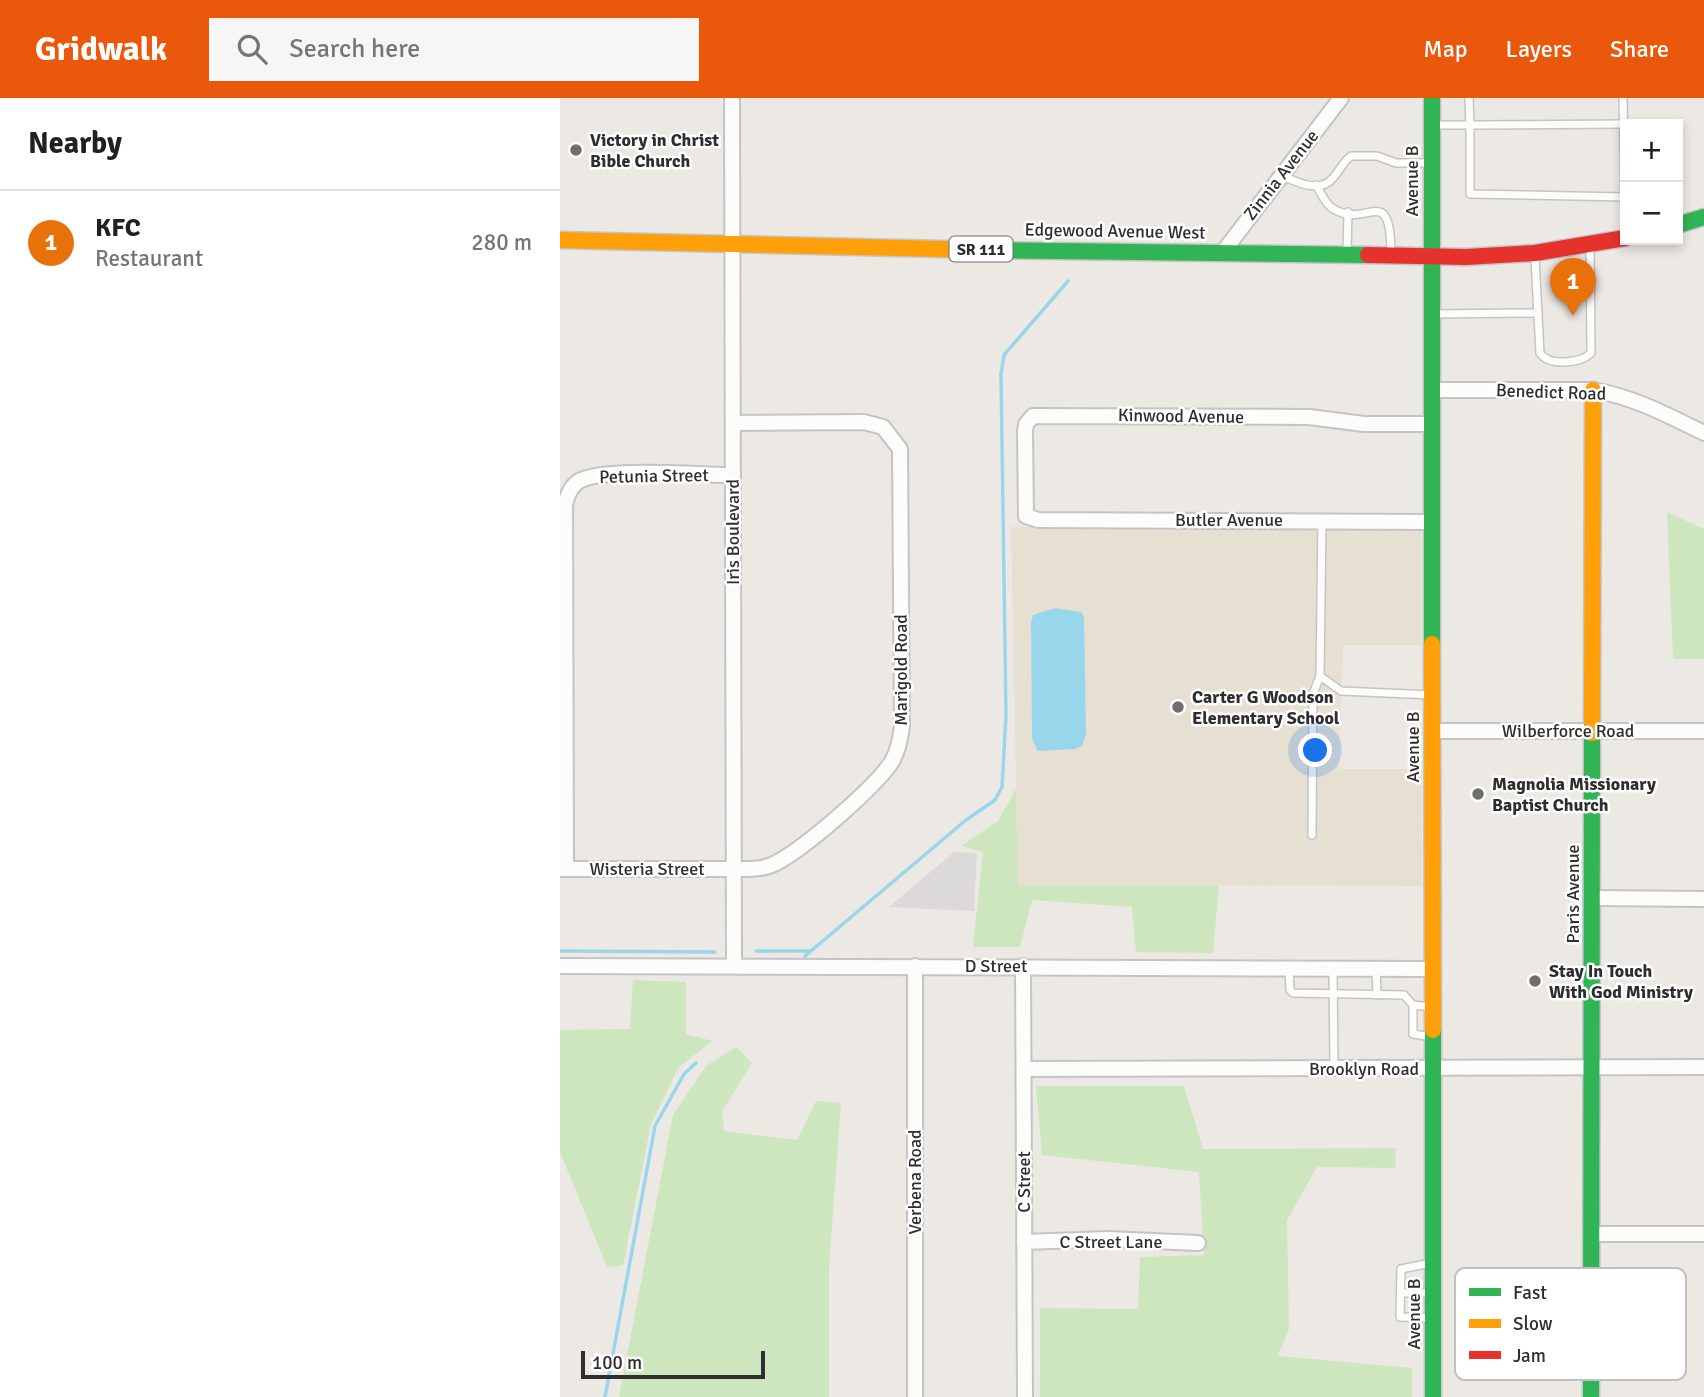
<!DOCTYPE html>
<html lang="en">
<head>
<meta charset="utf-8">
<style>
  :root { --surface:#fff; --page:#f6f6f6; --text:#202124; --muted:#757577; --line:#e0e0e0; --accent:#ea580c }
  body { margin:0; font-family:Signika,sans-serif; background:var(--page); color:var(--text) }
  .controls { position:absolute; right:21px; top:21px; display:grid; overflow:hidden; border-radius:0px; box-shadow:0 4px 10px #0003 }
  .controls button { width:63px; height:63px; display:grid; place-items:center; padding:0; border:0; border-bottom:2px solid var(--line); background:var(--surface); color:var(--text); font:35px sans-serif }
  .scale { position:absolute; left:21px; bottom:18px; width:184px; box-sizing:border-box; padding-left:7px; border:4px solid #2e2e2e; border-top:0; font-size:19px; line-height:24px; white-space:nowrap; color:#2e2e2e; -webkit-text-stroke:5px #fff; paint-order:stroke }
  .you { position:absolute; left:756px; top:653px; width:24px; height:24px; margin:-18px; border:5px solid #fff; border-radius:50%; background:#1a73e8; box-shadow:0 0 0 10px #1a73e833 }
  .badge { display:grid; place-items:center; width:46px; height:46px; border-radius:50%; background:var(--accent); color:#fff; font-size:23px; font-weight:700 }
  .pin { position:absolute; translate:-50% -58px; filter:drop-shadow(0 2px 4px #0008) }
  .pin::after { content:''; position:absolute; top:37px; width:24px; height:21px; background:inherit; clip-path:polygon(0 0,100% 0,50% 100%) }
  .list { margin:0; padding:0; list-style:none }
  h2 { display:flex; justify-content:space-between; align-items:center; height:91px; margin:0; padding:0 28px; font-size:30px }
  h2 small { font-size:23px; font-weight:400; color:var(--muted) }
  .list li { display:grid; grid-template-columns:46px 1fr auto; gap:21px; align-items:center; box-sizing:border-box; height:105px; padding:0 28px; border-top:2px solid var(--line) }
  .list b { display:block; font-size:26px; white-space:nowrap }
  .list p { margin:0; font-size:23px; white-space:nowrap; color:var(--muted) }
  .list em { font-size:23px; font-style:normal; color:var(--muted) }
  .icon { flex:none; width:38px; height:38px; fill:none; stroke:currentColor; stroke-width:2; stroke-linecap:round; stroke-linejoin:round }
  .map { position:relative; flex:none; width:1144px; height:1299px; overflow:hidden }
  header { display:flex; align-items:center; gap:42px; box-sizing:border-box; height:98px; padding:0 35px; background:var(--accent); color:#fff }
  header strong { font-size:33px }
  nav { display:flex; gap:38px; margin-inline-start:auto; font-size:24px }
  .search { width:490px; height:63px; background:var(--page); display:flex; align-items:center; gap:18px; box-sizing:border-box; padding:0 24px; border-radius:0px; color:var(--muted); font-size:26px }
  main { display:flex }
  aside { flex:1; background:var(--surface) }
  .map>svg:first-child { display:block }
  .industrial { fill:#dcd9db }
  .education { fill:#e6e0d3 }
  .green { fill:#cee6be }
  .water { fill:#99d6ec }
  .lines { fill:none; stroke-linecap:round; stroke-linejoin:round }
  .stream { stroke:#99d6ec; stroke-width:3.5 }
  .lane-casing { stroke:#c5c4c5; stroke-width:10 }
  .street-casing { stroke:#c5c4c5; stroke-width:18 }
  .fast-casing { stroke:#c5c4c5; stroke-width:19 }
  .slow-casing { stroke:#c5c4c5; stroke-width:19 }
  .jam-casing { stroke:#c5c4c5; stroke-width:19 }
  .lane { stroke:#fcfcfb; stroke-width:7 }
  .street { stroke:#fcfcfb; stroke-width:14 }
  .fast { stroke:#30b455; stroke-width:16 }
  .slow { stroke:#ff9f0a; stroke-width:16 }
  .jam { stroke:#e5322d; stroke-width:16 }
  .wall { fill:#b4b1af }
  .poi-dot { fill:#706f6e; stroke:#fff; stroke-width:2.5 }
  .labels { text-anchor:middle; stroke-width:5; stroke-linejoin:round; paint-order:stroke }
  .shield { fill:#fff; stroke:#6d6d6d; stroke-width:2 }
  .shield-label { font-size:16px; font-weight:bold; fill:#2e2e2e }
  .poi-label { font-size:18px; font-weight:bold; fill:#2e2e2e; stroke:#fff; text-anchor:start }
  .street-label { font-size:18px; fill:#2e2e2e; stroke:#fff }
  .key { fill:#fff; stroke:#c0c0c0; stroke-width:2 }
  .key-label { font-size:19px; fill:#2e2e2e }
</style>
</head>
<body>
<header>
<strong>Gridwalk</strong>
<div class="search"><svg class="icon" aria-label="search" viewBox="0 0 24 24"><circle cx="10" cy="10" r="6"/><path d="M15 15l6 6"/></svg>Search here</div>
<nav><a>Map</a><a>Layers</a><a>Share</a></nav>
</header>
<main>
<aside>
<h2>Nearby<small></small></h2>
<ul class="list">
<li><span class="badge" style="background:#e8710a">1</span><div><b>KFC</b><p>Restaurant</p></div><em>280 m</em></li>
</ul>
</aside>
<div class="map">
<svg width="1144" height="1299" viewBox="0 0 1144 1299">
  <rect width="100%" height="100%" fill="#ece8e4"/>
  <path class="industrial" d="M394,754l23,1 -3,58 -85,-4z"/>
  <path class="education" d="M451,429h410v118h-78l-4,124h83v117l-404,-1z"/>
  <g class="green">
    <path d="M1107,414l37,17v130h-31z"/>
    <path d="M456,691l2,96h201l-6,68 -77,-1 -4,-45 -100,-7 -12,47h-47l10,-95 -22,-6 37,-25z"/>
    <path d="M73,882l53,2v52l26,7 -34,27 -27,56 -28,141 -16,2 -47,-115v-122l70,-1z"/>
    <path d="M176,949l16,16 -30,49 2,19 73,9 19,-39 25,2 -12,163v131h-210l54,-282 33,-49z"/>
    <path d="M476,988h148l19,63 193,-1 -1,20 -78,-1 -30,53 2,109 -11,27 134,12v29h-372v-89l98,1 2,-52 64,-2 -5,-83 -157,-17z"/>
  </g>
  <path class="water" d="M495,510l26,4 3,5 2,118 -4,11 -7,3 -37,2 -6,-12 -1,-116 2,-8z"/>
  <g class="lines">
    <g class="stream">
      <path d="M0,853l155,1"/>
      <path d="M196,853h53"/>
      <path d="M245,858l161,-136 29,-20 7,-13 4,-72 -5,-341 3,-19 64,-74"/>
      <path d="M45,1299l50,-271 29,-52 12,-11"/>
    </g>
    <defs>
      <g id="lane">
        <path d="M1063,0l2,109"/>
        <path d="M1063,26l-153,1v69l155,3"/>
        <path d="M872,27h38l-1,-27"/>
        <path d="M721,77c15,7 39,19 52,3 7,-8 10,-16 18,-22h26l19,7h35"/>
        <path d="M756,87c5,8 9,18 16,23 34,23 58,-28 59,44"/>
        <path d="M787,153l1,-39"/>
        <path d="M975,160l5,95c8,13 40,11 51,0l-1,-105"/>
        <path d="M872,216l106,-1"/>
        <path d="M762,423l-2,155 21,15 91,4"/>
        <path d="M752,737l1,-141 7,-18"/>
        <path d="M729,871l1,21 3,3 111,2 9,10 18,2"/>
        <path d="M773,871l1,100"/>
        <path d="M816,871l1,26"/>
        <path d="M853,907v29l19,3"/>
        <path d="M871,1165l-30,6 -1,48 33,1"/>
        <path d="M841,1195h31"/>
      </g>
      <g id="street">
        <path d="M172,0l2,868"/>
        <path d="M663,154l118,-154"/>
        <path d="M872,292h161c41,7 74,25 111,43"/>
        <path d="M872,326h-68l-55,-7 -276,-1 -7,8 -1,7 1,85 12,4 394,2"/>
        <path d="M873,633h271"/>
        <path d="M0,771h174c14,0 29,1 42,-6 29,-15 97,-74 115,-100 7,-11 9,-24 11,-36l-2,-278 -17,-22 -19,-5 -131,1"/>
        <path d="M6,771l-1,-365c3,-9 5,-17 14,-23 23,-14 122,-6 154,-6"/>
        <path d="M1032,800l112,1"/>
        <path d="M0,868l873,3"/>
        <path d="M463,868l2,431"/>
        <path d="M465,971l679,-2"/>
        <path d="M1031,1136h113"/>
        <path d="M464,1144l84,-3 90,4"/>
        <path d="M355,1299v-431"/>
      </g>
      <g id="fast">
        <path d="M872,0v546"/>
        <path d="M1118,127l26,-8"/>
        <path d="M425,152l383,5"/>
        <path d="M873,932v367"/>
        <path d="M1031,1299l1,-664"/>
      </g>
      <g id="slow">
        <path d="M0,142l425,10"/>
        <path d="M872,546l1,386"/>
        <path d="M1032,635l1,-343"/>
      </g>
      <path id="jam" d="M808,157l98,2 69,-4 90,-15"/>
    </defs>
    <use href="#lane" class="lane-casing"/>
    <use href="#street" class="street-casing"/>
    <use href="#fast" class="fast-casing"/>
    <use href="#slow" class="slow-casing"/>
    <use href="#jam" class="jam-casing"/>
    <use href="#lane" class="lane"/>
    <use href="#street" class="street"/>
    <use href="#fast" class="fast"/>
    <use href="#slow" class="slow"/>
    <use href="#jam" class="jam"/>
  </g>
  <path class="wall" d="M908,1238l25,16h16v27h-41z"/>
  <g class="poi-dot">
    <circle cx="16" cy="52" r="7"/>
    <circle cx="618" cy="609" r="7"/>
    <circle cx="918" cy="696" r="7"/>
    <circle cx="975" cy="883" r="7"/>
  </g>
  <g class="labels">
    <rect class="shield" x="389.5" y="138.5" width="63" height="25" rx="5"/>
    <g class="shield-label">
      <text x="421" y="157">SR 111</text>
    </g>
    <g class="poi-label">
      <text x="30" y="48">Victory in Christ<tspan x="30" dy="21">Bible Church</tspan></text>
      <text x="632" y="605">Carter G Woodson<tspan x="632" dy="21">Elementary School</tspan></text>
      <text x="932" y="692">Magnolia Missionary<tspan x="932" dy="21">Baptist Church</tspan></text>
      <text x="989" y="879">Stay In Touch<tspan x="989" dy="21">With God Ministry</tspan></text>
    </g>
    <g class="street-label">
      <text transform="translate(721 77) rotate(-52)" y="6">Zinnia Avenue</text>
      <text transform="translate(852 83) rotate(-90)" y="6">Avenue B</text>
      <text transform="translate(555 133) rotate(1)" y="6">Edgewood Avenue West</text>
      <text transform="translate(991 294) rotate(2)" y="6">Benedict Road</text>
      <text transform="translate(621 318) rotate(1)" y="6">Kinwood Avenue</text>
      <text transform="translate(94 378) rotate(-1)" y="6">Petunia Street</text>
      <text x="669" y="428">Butler Avenue</text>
      <text transform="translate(173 434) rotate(-90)" y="6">Iris Boulevard</text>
      <text transform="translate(341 572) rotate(-90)" y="6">Marigold Road</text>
      <text x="1008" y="639">Wilberforce Road</text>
      <text transform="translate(853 649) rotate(-90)" y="6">Avenue B</text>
      <text x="87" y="777">Wisteria Street</text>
      <text transform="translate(1013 796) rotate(-90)" y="6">Paris Avenue</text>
      <text x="436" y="874">D Street</text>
      <text x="804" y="977">Brooklyn Road</text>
      <text transform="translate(355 1084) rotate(-90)" y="6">Verbena Road</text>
      <text transform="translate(464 1084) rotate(-90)" y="6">C Street</text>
      <text x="551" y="1150">C Street Lane</text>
      <text transform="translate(854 1216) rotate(-90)" y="6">Avenue B</text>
    </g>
  </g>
  <rect x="895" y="1170" width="231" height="112" rx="10" class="key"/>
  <rect x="909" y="1190" width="32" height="8" fill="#30b455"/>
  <rect x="909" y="1221" width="32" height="9" fill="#ff9f0a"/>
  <rect x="909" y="1253" width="32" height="8" fill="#e5322d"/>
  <g class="key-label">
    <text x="953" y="1201">Fast</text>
    <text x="953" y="1232">Slow</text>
    <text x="953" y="1264">Jam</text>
  </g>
</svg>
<div class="controls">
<button>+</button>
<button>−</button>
</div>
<div class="scale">100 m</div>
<div class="you"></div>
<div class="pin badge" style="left:1013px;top:218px;background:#e8710a">1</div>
</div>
</main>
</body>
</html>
